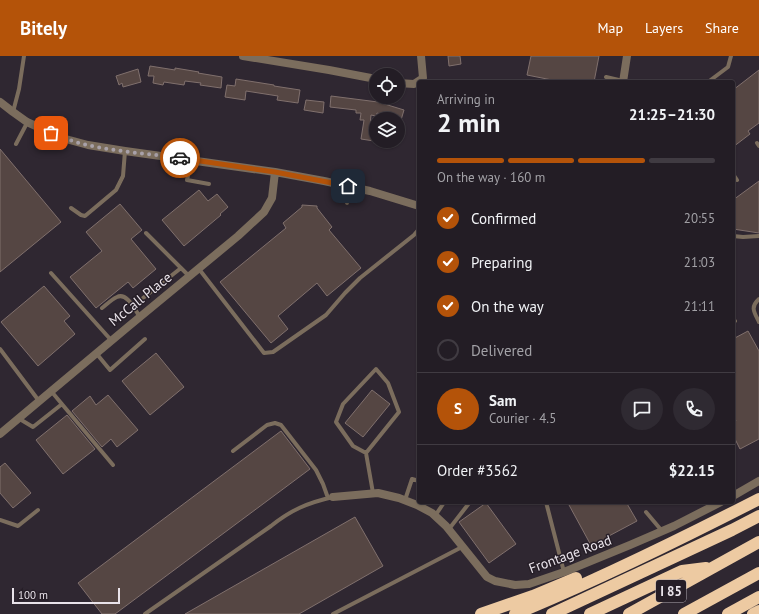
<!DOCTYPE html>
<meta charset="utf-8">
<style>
body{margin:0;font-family:"PT Sans",sans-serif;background:#2f2a32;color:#f1f3f6;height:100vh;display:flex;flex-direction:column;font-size:15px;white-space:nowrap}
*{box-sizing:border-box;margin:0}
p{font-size:13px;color:#a3a2a7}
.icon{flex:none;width:22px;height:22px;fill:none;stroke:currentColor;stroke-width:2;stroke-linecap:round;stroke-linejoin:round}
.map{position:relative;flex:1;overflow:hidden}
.sheet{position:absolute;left:417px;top:24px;width:318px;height:424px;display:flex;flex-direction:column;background:#231d25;border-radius:4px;box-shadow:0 1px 3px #0004,0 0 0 1px #403b42}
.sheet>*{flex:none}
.fabs{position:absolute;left:369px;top:12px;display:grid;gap:8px}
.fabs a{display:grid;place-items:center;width:36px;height:36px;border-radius:50%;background:#231d25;box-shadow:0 1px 3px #0004,0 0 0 1px #403b42;font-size:20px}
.scale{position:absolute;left:12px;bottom:10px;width:108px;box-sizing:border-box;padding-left:4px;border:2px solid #e9e3ea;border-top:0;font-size:11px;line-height:14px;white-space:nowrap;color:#e9e3ea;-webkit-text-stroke:3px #261e27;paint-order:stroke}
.pin{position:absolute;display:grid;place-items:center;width:34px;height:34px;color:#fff;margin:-17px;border-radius:8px;box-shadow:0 2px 6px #0006}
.courier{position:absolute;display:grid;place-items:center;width:40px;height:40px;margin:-20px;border:3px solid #b45309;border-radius:50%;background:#fff;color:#222;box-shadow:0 1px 5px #0007}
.summary em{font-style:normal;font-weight:700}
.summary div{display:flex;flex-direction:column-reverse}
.summary{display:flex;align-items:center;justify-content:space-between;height:68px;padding:0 20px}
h1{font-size:26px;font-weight:700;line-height:30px}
.bar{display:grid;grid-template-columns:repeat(4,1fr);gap:6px 4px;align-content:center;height:48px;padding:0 20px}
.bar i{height:5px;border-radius:3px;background:#403b42}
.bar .selected{background:#b45309}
.bar p{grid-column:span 4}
.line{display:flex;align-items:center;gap:10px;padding:0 20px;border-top:1px solid #403b42}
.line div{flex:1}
.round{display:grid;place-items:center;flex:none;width:42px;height:42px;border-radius:21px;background:#2f2a32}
ol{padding:0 20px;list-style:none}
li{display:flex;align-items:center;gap:12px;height:44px}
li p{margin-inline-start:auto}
li .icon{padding:4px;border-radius:50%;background:#b45309;color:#fff;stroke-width:4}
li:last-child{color:#a3a2a7}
li i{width:22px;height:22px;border:2px solid #403b42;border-radius:50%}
header{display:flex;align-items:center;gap:24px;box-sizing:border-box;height:56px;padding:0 20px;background:#b45309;color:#fff}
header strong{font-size:19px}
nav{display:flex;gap:22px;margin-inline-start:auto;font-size:14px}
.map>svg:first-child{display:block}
</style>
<header>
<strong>Bitely</strong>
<nav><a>Map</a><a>Layers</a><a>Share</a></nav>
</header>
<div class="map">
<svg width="759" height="558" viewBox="0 0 759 558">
<rect width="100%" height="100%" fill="#2f2731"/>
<!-- building -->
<path fill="#554643" stroke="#80706d" d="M448,0H460L461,8L449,10Z
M531,0H599L594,26H562L527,19Z
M150,10L175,14V12L199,16L198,17L222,21L221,32L200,29L201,27L185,25L184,29L164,26L163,29L153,27L154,20H148Z
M138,13L141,26L123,31L122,27L119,29L116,20Z
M759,14V67L748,75L750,78L733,91V34Z
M236,23L274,29V30L300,34L298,47L277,44L278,40L246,35L245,44L225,41L227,29L235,30Z
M331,40L378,46L404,54L401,64L377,57L376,60L371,59L370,70L376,71L374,85L361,83L364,64H360L361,57H356V54L330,51Z
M306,44L324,46L323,57L304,54Z
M0,93L61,166L0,216Z
M759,125V177L733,173V144Z
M199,134L208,145L217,138L228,151L220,158L221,159L184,190L162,164Z
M120,148L142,174L131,183L156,213L133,232L128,226L96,252L70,221L102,195L86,176Z
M302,149L317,150V152L332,171L329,174L361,212L327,240L317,227L278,260L288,273L271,287L220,226L286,172L283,167L302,151Z
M44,230L70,260L64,265L75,278L38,310L1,266Z
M748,275L759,295V383L740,393L733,379V367L736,365L733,359V283Z
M156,297L184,331L150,359L122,325Z
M372,334L390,348L363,381L345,367Z
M108,339L138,374L117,391L111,383L102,391L72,355L90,340L96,349Z
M67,359L95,393L63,418L36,384Z
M281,375L310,413L115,558H102L78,527Z
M5,407L31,437L13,452L0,437V411Z
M574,446H626L637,465L607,481L609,484L593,493L569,449Z
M486,447L516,488L489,507L459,466Z
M355,461L383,510L299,558H185Z"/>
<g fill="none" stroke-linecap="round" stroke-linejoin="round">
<!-- service -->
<path stroke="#7b6d5d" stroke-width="4" d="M606,21L623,25
M708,26L728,11L731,0
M13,56L19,33L24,0
M757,87L759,90
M16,88L27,67
M191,105L187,124L209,128
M733,118L737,124
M347,147L348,130
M71,152L81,159L85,160L116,134L123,120L125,95
M146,177L189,220
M733,180L743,181L759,180
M199,213L264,297L273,296L326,259L345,237L360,222L414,179L419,173
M51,217L111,284
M759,243C750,251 754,256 759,266
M133,250L181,212
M102,252C106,249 112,243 117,241C127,236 135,254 140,261
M733,266L735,265
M0,293L39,345
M96,297L110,314L145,283
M51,335L113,409
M18,362L33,371L62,348
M233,395L267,369L275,367L281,369L316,414L323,428L328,442
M366,397L353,390L336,366L343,348L376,313L388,327L399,356L366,397L373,437
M405,444L412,423L419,425
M546,446L564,516
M646,456L662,475
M435,460L443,448L442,446
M0,464L18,470L38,454
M449,473L470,446
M145,558L271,470C291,454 307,447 333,441
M333,558L462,491"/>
<!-- minor -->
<path stroke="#7b6d5d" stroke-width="8" d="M243,0L329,14L376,23
M623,26L627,0
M398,27L414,28L423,22L421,0
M0,46L13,56L27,66L62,82L88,89L125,95L275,116L324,125L370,135L419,150
M0,378L129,270L238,180L264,156L272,142L275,116
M733,440L759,425
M333,441L378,437L399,442L417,449L432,457L446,470L487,521L495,525L515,529L529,528L564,516L630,489L674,470L721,446"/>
<!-- motorway -->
<path stroke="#edcaa2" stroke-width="12" d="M481,558L533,540L576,522
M515,558C598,524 679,484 759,443
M552,558L732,474L759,460
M590,558L682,515L706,512
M629,558L759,486
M684,558L759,517
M728,558L759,541
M753,558L759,555"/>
</g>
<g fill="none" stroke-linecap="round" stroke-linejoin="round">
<!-- done -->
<path stroke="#a8a1a9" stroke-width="4" stroke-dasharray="0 7.2" d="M51,77C91,95 137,96 180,102"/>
<!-- route -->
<path stroke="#b45309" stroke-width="5" d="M180,102L275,116L348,130"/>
</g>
<g text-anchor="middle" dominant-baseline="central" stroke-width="3" stroke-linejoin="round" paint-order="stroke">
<!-- shield labels -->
<rect fill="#261e27" stroke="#aea8b0" stroke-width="1" x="656" y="524" width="30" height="22" rx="3"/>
<g font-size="13" font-weight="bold" fill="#e9e3ea">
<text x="671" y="535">I 85</text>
</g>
<!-- street labels -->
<g font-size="14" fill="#e9e3ea" stroke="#261e27">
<text transform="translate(140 243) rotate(-39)">McCall Place</text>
<text transform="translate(570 498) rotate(-20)">Frontage Road</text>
</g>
</g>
</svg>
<div class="fabs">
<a><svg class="icon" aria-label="locate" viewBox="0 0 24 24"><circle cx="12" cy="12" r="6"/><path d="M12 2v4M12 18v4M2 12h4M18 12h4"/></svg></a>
<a><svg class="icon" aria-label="layers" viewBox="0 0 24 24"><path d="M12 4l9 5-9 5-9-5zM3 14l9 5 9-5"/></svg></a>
</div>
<div class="scale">100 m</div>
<div class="pin" style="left:51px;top:77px;background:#ea580c"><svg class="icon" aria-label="bag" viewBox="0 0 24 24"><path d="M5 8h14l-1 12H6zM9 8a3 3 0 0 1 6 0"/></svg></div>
<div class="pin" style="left:348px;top:130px;background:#1f2937"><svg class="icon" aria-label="home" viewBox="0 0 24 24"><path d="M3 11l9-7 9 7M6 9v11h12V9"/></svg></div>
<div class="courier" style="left:180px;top:102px"><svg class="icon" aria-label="car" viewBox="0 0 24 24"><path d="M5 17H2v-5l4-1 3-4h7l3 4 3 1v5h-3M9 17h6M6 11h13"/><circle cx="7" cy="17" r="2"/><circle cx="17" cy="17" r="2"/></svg></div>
<section class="sheet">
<div class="summary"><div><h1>2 min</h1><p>Arriving in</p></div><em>21:25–21:30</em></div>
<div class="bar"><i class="selected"></i><i class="selected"></i><i class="selected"></i><i></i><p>On the way · 160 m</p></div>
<ol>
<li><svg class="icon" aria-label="check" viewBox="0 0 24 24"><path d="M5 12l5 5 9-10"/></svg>Confirmed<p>20:55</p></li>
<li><svg class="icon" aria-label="check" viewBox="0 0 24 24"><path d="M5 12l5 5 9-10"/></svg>Preparing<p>21:03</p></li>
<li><svg class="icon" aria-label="check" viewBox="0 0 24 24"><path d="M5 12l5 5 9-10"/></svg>On the way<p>21:11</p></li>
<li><i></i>Delivered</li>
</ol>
<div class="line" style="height:72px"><b class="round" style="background:#b45309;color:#fff">S</b><div><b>Sam</b><p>Courier · 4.5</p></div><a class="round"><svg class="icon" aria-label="chat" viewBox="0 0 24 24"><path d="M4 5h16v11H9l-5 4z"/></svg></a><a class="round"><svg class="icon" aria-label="phone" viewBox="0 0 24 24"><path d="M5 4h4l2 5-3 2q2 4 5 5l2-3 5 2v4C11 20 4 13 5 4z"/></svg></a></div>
<div class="line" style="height:52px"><div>Order #3562</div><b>$22.15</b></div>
</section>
</div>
